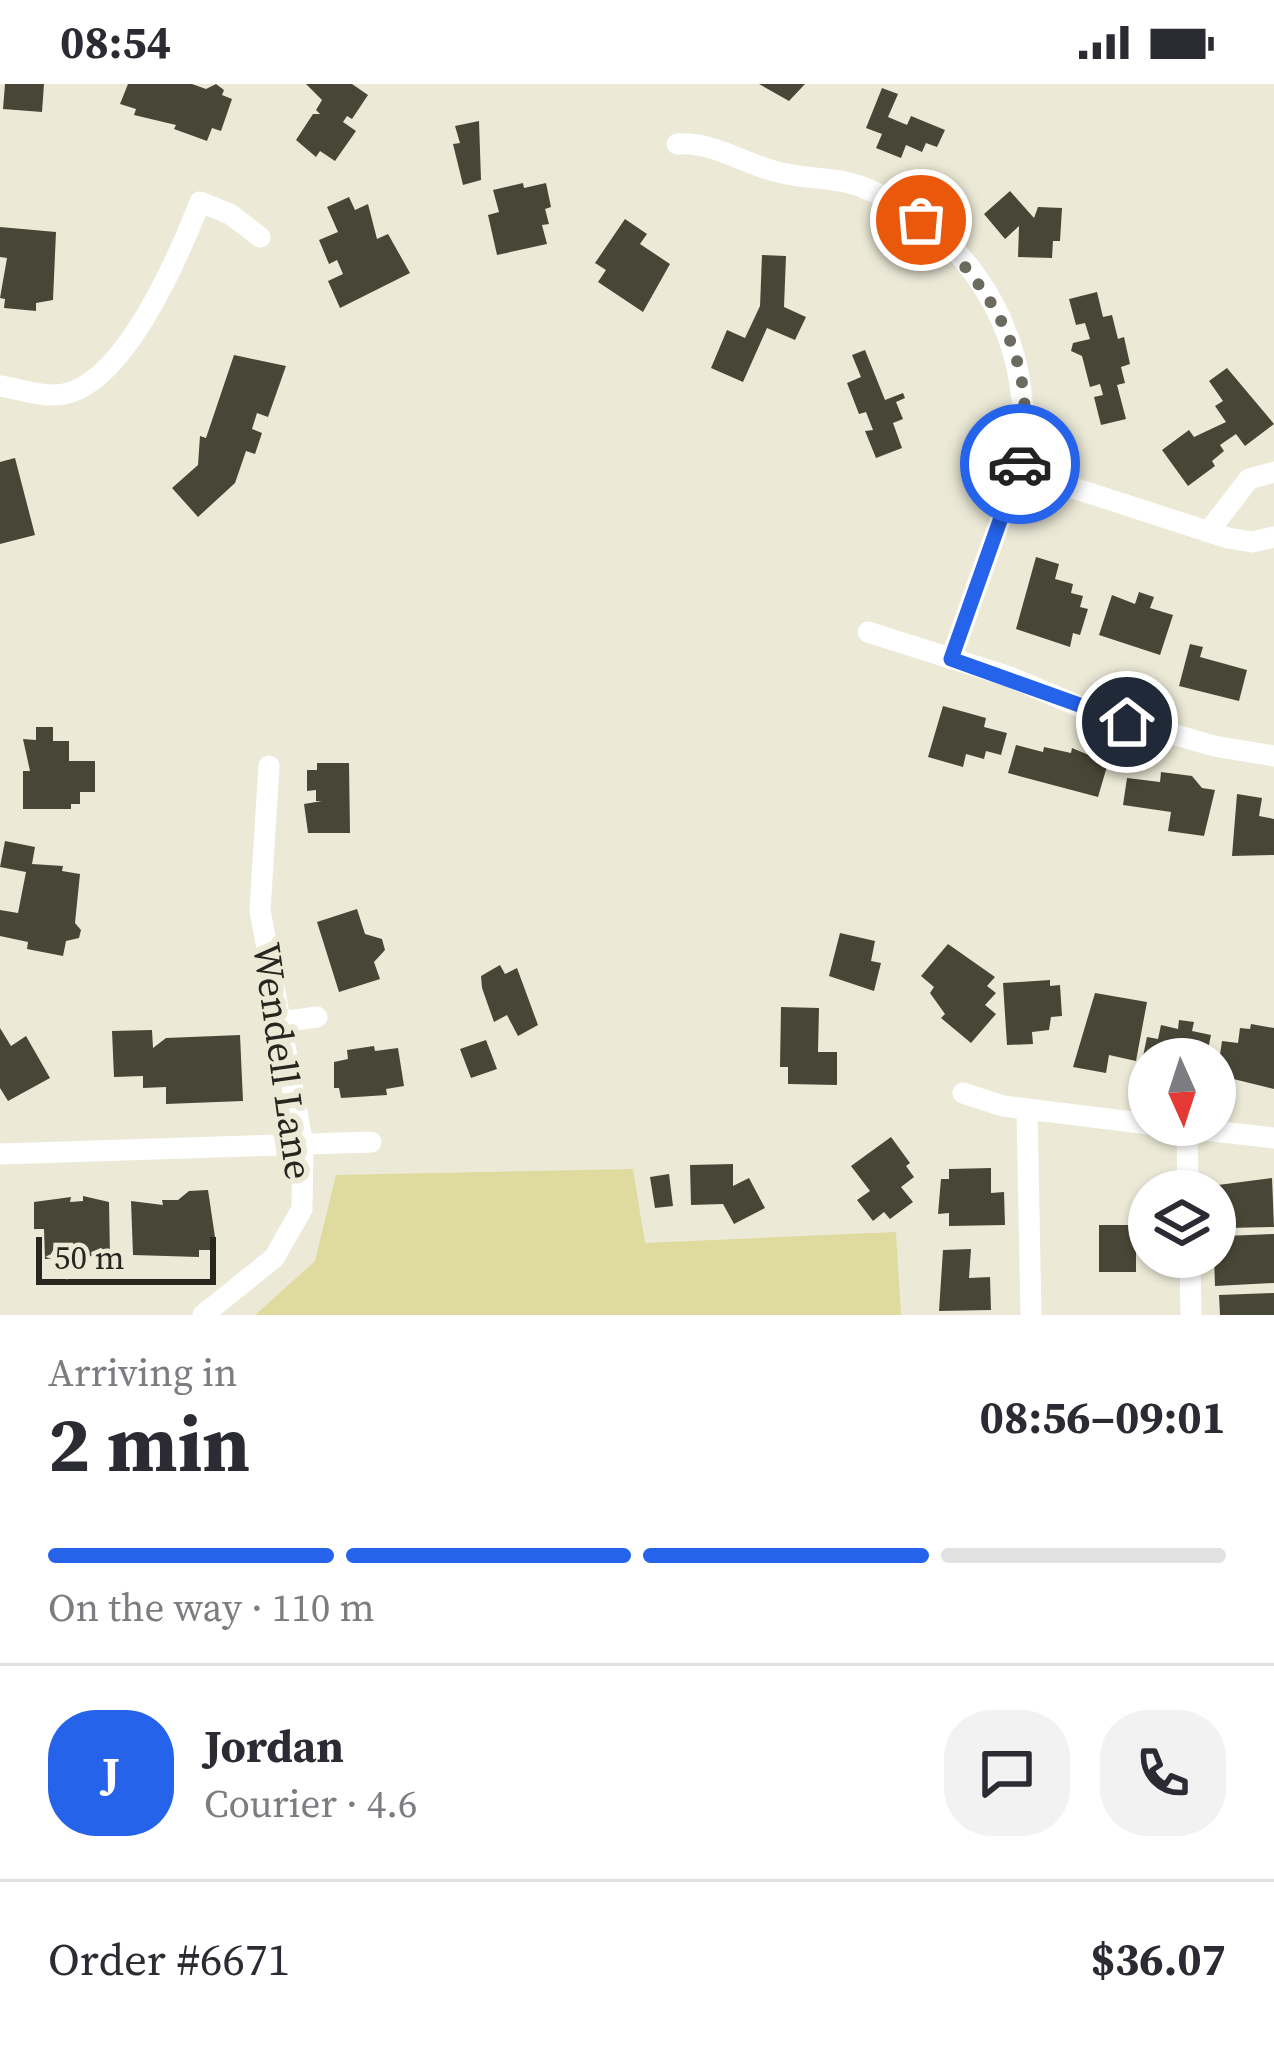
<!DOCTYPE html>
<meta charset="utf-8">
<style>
body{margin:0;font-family:"Source Serif 4",serif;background:#f2f2f3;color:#2b2b33;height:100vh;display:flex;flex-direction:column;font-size:45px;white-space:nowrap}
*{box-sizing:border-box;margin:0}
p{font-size:39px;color:#7c7c81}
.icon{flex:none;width:66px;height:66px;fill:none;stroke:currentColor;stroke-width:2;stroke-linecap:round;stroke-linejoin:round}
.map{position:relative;height:1231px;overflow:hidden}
.details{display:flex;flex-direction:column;background:#fff;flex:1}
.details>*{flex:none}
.needle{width:78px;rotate:177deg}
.fabs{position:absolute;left:1128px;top:954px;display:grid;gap:24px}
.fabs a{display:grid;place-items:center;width:108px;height:108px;border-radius:50%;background:#fff;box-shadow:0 3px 9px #0004;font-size:60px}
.scale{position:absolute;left:36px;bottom:30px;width:180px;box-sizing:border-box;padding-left:12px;border:6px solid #27261f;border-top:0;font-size:33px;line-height:42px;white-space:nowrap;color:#27261f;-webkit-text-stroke:9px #ecead7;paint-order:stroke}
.pin{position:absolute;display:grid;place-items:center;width:102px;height:102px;color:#fff;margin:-51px;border:6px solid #fff;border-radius:50%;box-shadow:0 3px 12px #0007}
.courier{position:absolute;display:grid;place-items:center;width:120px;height:120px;margin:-60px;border:9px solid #2563eb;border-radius:50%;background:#fff;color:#222;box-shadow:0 3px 15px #0007}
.headline em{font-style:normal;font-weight:700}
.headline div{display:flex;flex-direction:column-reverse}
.headline{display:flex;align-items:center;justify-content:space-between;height:204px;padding:0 48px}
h1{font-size:78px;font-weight:700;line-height:90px}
.bar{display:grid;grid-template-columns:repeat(4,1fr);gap:18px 12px;align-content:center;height:144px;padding:0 48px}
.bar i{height:15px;border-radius:9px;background:#e1e1e2}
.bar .current{background:#2563eb}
.bar p{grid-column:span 4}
.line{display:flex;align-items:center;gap:30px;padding:0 48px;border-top:3px solid #e1e1e2}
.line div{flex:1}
.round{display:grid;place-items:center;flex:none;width:126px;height:126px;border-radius:48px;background:#f2f2f3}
.status{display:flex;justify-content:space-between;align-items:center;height:84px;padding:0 60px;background:#fff;direction:ltr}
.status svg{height:33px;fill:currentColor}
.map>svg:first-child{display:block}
</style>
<div class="status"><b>08:54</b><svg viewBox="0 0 49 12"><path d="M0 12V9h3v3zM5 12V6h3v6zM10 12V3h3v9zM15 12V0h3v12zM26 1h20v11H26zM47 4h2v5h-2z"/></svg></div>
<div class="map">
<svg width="1274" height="1231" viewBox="0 0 1274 1231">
<rect width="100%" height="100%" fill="#ecead7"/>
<!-- green -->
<path fill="#dfda9e" d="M633,1085L645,1159L896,1148L901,1231H255L315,1177L336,1091Z"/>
<!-- building -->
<path fill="#484737" d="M5,0H44L42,28L3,25Z
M128,0H192L206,5L216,0L224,6L222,11L232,15L221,47L212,44L207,57L174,45L176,41L134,31L136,25L120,20Z
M306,0H352L368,11L352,35L347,32L343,38L356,47L335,77L320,67L316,73L296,56L313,30H320L316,26L322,16Z
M759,0H805L789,17Z
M882,4L898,10L888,33L907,41L911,32L945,46L937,63L926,59L922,68L906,61L901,74L876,64L882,50L866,44Z
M479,37L481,96L463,101L453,60L460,59L455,42Z
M523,99L524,104L546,99L551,123L545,125L549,140L542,141L547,160L497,171L488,131L499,128L493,106Z
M1010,107L1034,134L1038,123L1062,124L1060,157H1053L1052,174L1018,173L1019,142L1005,155L984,130Z
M349,113L355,126L368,120L377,155L388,150L410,189L340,224L328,197L343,190L337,176L329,180L319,156L338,148L327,123Z
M625,135L647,150L640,160L670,180L643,228L598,198L606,186L595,179Z
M0,143L56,148L53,216L36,219V227L4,224L5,215L0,214L7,174L0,173Z
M762,171L786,172L784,223L806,233L795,256L767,244L743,298L711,284L727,246L745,254L760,222Z
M1097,208L1103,233L1112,231L1118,255L1124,253L1130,280L1121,283L1125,299L1117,301L1126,335L1101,341L1094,313L1103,311L1100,300L1090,303L1082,272L1071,267L1073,259L1090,255L1085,239L1076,241L1069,215Z
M865,266L885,316L903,309L905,314L896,318L903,335L893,339L902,364L876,374L865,347L873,346L866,328L859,330L847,299L861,293L852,271Z
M234,271L286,282L268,333L257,329L252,345L262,349L255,370L246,367L235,399L198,433L172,404L198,381L200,352L206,354Z
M1227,284L1274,340L1245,362L1236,350L1220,361L1224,367L1212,377L1215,382L1188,402L1162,366L1189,346L1194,353L1226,338L1215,322L1223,317L1209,297Z
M15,374L35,451L0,460V378Z
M1036,473L1059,480L1055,495L1073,500L1071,509L1083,512L1080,523L1088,525L1080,551L1073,549L1070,563L1016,545Z
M1139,508L1154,513L1150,524L1173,531L1160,571L1099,551L1112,511L1135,520Z
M1190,560L1203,563L1200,573L1247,586L1239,617L1179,602Z
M943,622L986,634L984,643L1007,649L1001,671L986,667L984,675L966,670L963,683L928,673Z
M36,643H53V657H69V677H95V708H80V720H71V725H23V687H30L23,655L36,656Z
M1016,661L1043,668L1044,663L1071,669L1072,664L1108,679L1098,713L1008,689Z
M317,679H349L350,749H308L304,720L322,717H316V706L307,707V686H317Z
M1161,688L1192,692L1202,704L1215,706L1204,752L1168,747L1171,728L1123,721L1127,694L1160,698Z
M1237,710L1262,714L1259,732L1274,735V771L1232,772Z
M5,757L35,763L32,780L63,782L62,787L80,790L75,839L81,846L79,854L66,857L63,872L27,865L28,858L0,852V826L18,829L26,788L0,783Z
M357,825L365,850L382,855L385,866L374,878L380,895L339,908L317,838Z
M840,849L875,857L871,877L881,879L874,907L829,892Z
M948,860L995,893L987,902L996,909L985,921L996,930L971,959L941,934L945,930L930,909L934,903L921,892Z
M500,881L505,890L517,884L538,941L518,952L507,931L494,938L482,904L481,892Z
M1050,896V902L1060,901L1062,932L1051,933L1049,946L1032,948L1033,960L1007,961L1003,899Z
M1095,909L1147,918L1136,977L1109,971L1106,989L1073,983Z
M781,923L819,924L818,968H837V1001L788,1000V983H780Z
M1179,936L1194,938L1192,947L1211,951L1206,975H1149V984L1141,982L1147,953L1158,955L1161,941L1178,945Z
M1251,940L1274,944V1005L1217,991L1222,957L1238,959L1240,944L1250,945Z
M0,944L11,962L26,952L50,994L8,1017L0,1004Z
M152,946L153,964L166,954L240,951L243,1017L166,1020V1003L143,1004V992L114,993L112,947Z
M486,956L497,985L471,994L460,965Z
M374,962L375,967L398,964L404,1002L386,1005L387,1011L341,1014L339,1004H334V978L348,975L347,966Z
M891,1053L910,1079L906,1082L914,1093L901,1103L913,1118L890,1135L884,1128L873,1137L857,1116L870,1107L851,1082Z
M733,1080V1102L749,1094L765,1124L734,1140L723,1120L691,1121L690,1081Z
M991,1084V1109L1004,1108L1005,1141L949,1142V1129L938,1130L941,1095H949V1085Z
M669,1090L673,1122L655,1124L650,1093Z
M1272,1094L1274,1143L1227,1144L1226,1121H1218V1101Z
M208,1106L215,1153L210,1166H199V1173L133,1171L131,1117L163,1121L162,1116H178L189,1107Z
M83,1112L109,1118L110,1171L45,1175L44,1145H34V1118L71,1113L70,1118L83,1117Z
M1099,1141H1136V1188H1099Z
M1274,1150V1199L1215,1202L1214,1173L1226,1172L1225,1152Z
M971,1165L969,1194L990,1193L991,1226L939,1227L943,1166Z
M1274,1209V1231H1220L1219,1211Z"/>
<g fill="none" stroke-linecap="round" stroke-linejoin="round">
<!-- street -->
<path stroke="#fff" stroke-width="21" d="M677,60C710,57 743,79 774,87C803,96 837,92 865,104C977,150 1042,269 1018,386
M0,302C20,305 44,314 64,310C126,298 179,171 200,118L230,130L260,153
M1208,448L1249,395L1274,388
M868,548L1010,593L1086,625L1214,662L1274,672
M951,575L1018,386L1228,454L1252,458L1274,453
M280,938L317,933
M963,1009L1003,1022L1149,1040
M1027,1026L1031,1231
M1160,1041L1274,1054
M1187,1044L1188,1107
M0,1070L371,1058
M1190,1173L1191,1231
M203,1231L274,1174L302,1125L303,1061L260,826L269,682"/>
</g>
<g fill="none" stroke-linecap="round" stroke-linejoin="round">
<!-- done -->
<path stroke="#6c6b5f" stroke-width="12" stroke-dasharray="0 21.6" d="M921,136C992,204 1041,277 1020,380"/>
<!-- route -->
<path stroke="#2563eb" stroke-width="15" d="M1020,380L951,575L1127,638"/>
</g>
<g text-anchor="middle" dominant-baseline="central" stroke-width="12" stroke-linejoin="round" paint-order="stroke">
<!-- street labels -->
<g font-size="39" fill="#27261f" stroke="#ecead7">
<text transform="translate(283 977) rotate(82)">Wendell Lane</text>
</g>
</g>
</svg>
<div class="fabs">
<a><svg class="needle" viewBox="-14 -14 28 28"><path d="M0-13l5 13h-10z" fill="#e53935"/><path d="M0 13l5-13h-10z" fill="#7c7c81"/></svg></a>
<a><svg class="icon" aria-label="layers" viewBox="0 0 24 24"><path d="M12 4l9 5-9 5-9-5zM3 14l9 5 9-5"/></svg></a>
</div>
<div class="scale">50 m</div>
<div class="pin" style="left:921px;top:136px;background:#ea580c"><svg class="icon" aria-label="bag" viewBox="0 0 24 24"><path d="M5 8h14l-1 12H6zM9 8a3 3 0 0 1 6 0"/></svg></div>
<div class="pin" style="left:1127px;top:638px;background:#1f2937"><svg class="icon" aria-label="home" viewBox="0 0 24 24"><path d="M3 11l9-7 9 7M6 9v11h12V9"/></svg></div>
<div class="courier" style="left:1020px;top:380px"><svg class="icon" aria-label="car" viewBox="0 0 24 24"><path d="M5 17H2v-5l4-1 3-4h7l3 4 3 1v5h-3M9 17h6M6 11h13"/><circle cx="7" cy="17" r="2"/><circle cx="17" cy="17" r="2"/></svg></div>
</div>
<section class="details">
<div class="headline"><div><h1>2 min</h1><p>Arriving in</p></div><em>08:56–09:01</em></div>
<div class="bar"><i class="current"></i><i class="current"></i><i class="current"></i><i></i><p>On the way · 110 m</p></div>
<div class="line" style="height:216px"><b class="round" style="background:#2563eb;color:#fff">J</b><div><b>Jordan</b><p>Courier · 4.6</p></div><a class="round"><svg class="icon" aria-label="chat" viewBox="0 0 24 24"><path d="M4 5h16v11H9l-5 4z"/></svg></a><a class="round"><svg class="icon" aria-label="phone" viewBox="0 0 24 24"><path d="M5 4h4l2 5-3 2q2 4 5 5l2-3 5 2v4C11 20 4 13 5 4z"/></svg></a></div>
<div class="line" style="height:156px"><div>Order #6671</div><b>$36.07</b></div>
</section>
